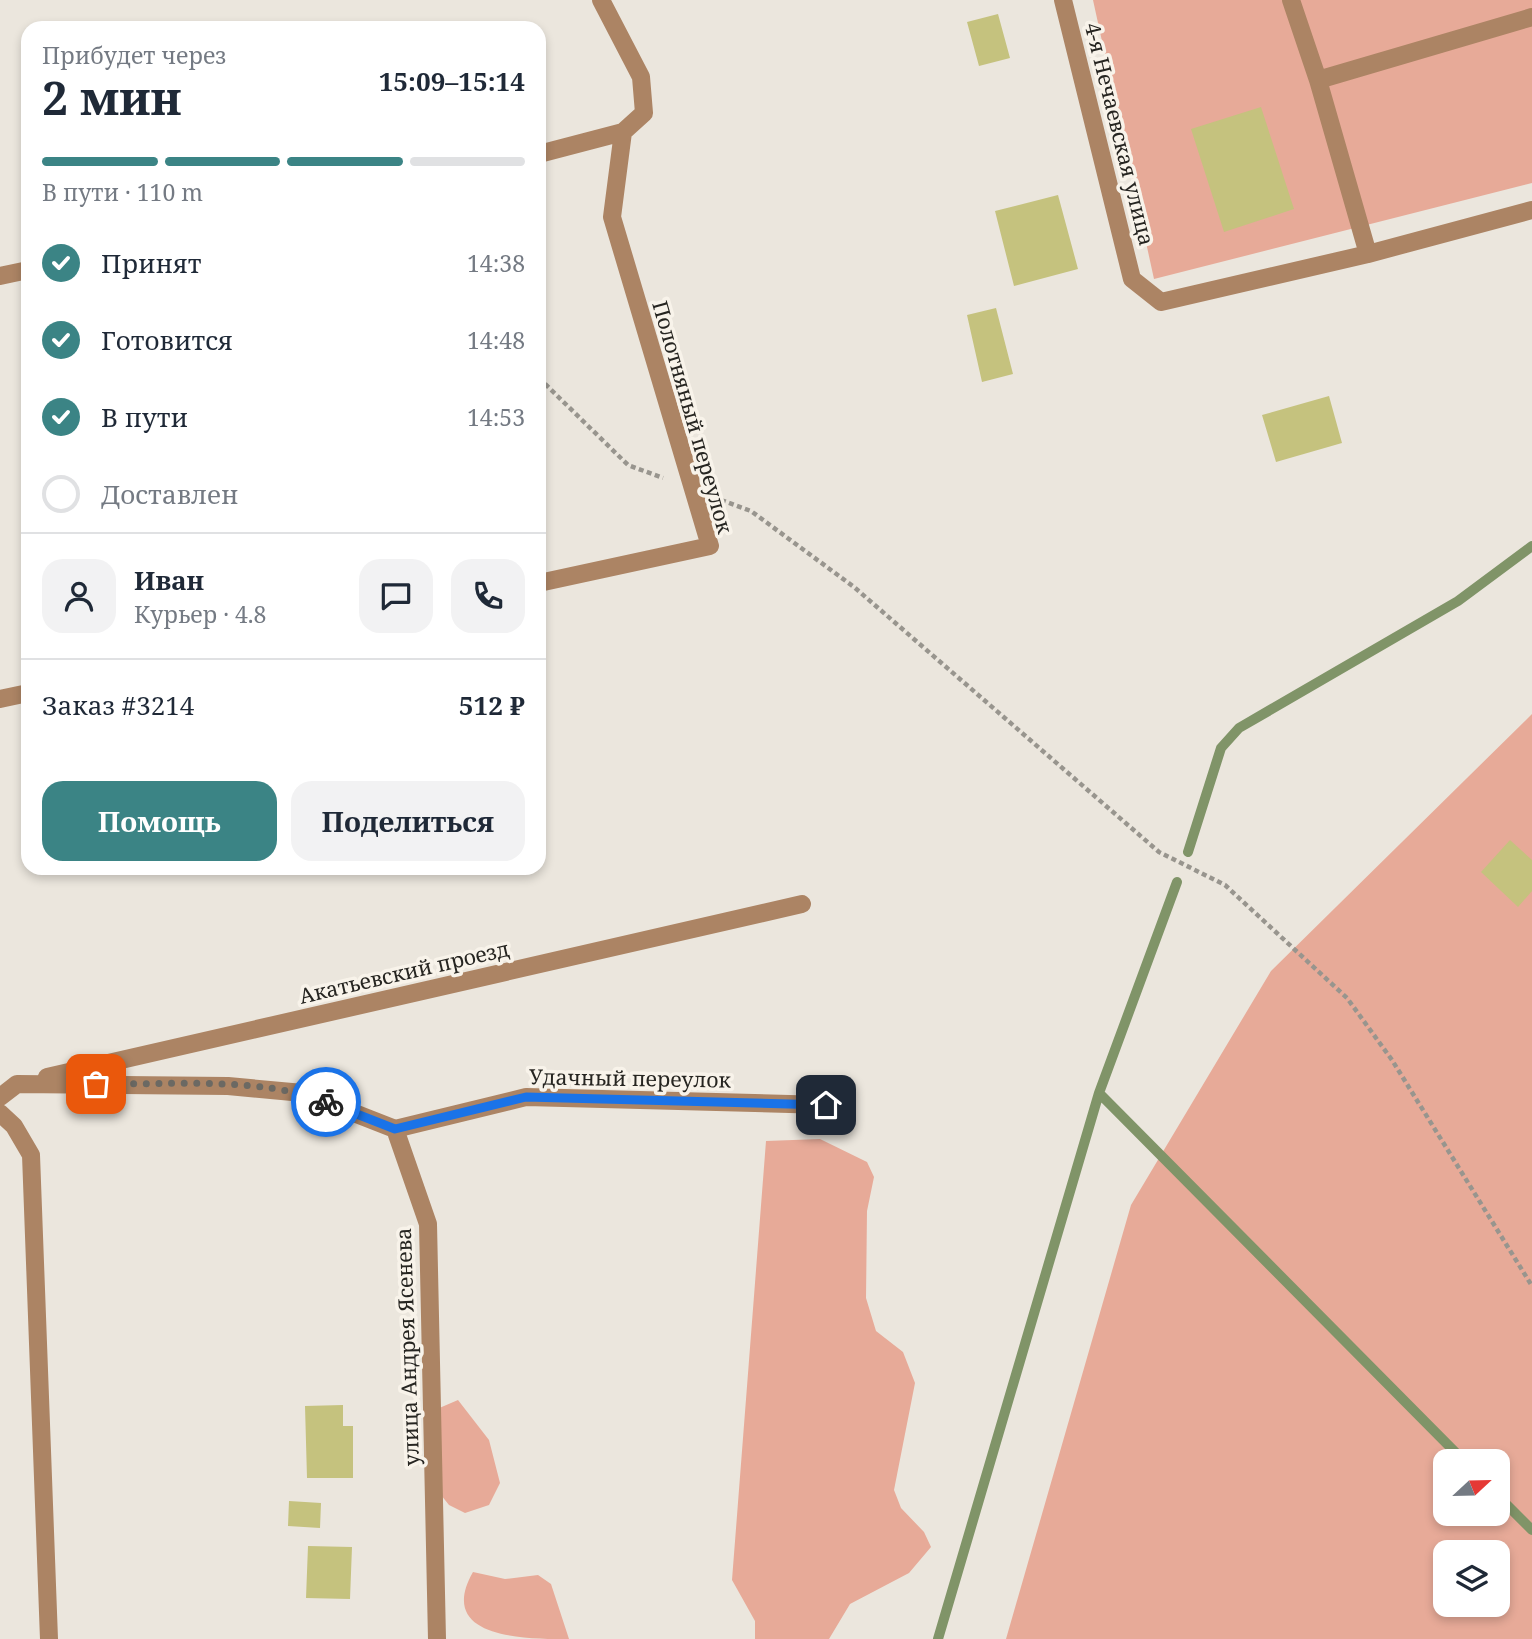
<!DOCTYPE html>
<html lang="ru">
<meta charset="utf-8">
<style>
body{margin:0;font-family:"Noto Serif",serif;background:#f2f2f3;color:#1f2937;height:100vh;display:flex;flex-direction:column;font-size:26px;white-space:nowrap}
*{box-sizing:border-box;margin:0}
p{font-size:23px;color:#747a83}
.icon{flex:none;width:38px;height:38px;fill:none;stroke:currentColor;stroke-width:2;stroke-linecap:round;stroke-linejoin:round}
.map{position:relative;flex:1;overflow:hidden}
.details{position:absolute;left:21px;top:21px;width:525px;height:854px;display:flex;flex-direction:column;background:#fff;border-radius:21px;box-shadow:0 4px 10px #0003}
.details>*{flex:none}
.needle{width:46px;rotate:68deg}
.tools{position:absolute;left:1433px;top:1449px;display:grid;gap:14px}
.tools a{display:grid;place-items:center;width:77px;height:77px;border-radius:14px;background:#fff;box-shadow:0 4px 10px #0003;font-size:35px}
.pin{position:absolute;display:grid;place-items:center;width:60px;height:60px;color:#fff;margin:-30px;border-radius:14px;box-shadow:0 4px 10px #0006}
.courier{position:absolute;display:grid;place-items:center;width:70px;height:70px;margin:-35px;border:5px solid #1a73e8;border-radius:50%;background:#fff;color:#222;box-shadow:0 2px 9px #0007}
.overview em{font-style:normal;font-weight:700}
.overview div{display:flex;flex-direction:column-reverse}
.overview{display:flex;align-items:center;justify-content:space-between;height:119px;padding:0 21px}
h1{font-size:46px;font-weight:700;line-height:52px}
.bar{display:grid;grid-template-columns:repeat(4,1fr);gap:10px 7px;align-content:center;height:84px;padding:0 21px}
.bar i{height:9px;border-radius:5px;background:#e0e1e3}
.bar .current{background:#3b8485}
.bar p{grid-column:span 4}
.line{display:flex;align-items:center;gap:18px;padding:0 21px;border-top:2px solid #e0e1e3}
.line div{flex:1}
.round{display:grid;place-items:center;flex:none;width:74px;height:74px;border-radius:21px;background:#f2f2f3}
ol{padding:0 21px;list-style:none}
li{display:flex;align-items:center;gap:21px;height:77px}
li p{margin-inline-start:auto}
li .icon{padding:7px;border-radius:50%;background:#3b8485;color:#fff;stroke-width:4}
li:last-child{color:#747a83}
li i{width:38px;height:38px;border:4px solid #e0e1e3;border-radius:50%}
.cta{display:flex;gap:14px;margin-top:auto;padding:14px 21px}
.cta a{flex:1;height:80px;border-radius:21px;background:#3b8485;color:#fff;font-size:28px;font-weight:700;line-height:80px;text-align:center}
.cta a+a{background:#f2f2f3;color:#1f2937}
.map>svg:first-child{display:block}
</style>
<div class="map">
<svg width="1532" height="1639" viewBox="0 0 1532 1639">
<rect width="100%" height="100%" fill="#ebe6dd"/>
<!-- green -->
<path fill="#e7aa98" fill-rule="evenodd" d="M1093,0H1532V183L1154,279Z
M1532,714V1639H1006L1131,1205L1271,971ZM1446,1461H1498V1514H1446ZM1446,1552H1498V1605H1446Z
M820,1139L867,1162L874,1177L867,1211L866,1298L876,1331L903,1352L915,1383L894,1490L901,1508L924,1532L931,1547L909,1573L850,1604L829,1639H755V1621L732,1580L766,1141Z
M458,1400L489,1440L500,1483L489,1505L465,1513L449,1505L433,1485L437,1409Z
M473,1572L505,1579L538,1575L551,1584L569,1639C526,1639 435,1639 473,1572Z"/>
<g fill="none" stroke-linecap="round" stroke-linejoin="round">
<!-- stream -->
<path stroke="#809468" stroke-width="10" d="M1188,852L1221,748L1239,728L1458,601L1532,546
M1099,1093L1464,1461
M1498,1496L1532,1530
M938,1639L1099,1093L1177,882"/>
</g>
<!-- building -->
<path fill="#c5c27e" d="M998,14L1010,58L979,66L967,22Z
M1261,107L1294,209L1224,232L1191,129Z
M1058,195L1078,269L1014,286L995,211Z
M996,308L1013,374L982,382L967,315Z
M1329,396L1342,443L1276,462L1262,415Z
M1510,840L1532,860V891L1518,907L1481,872Z
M343,1405V1426H353V1478H307L305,1406Z
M289,1501L321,1503L320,1528L288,1526Z
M308,1546L352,1547L350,1599L306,1598Z"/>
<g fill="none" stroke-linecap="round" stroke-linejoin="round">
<!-- path -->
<path stroke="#98958e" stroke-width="4.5" stroke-dasharray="5 3.5" stroke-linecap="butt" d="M539,378L628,465L663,478
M721,500L751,511L854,587L1159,852L1225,885L1347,998L1392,1060L1532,1286"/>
<!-- minor -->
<path stroke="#ac8464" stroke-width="18" d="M1063,0L1132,279L1161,302L1368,254L1532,210
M1291,0L1318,80L1532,17
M1318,80L1368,254
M539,154L623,132L644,113L641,77L601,0
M0,276L28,270
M539,583L710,546L612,217L623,132
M0,699L28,693
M47,1077L802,904
M0,1097L17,1084L228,1086L303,1093L395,1129L428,1224L437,1639
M0,1113L14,1126L31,1155L49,1639
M395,1129L526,1097L826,1105"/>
</g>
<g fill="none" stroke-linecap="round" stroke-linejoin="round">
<!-- done -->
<path stroke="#6b6963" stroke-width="7" stroke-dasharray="0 12.6" d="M96,1084C167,1085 260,1076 326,1102"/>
<!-- route -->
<path stroke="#1a73e8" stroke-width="9" d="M326,1102L395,1129L526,1097L826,1105"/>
</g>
<g text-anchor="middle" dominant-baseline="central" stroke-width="7" stroke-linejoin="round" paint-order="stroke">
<!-- street labels -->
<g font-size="21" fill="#262521" stroke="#f8f3ea">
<text transform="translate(1120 134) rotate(76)">4-я Нечаевская улица</text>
<text transform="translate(693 417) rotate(74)">Полотняный переулок</text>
<text transform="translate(404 972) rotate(-13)">Акатьевский проезд</text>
<text transform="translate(630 1078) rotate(1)">Удачный переулок</text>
<text transform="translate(407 1347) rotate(-92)">улица Андрея Ясенева</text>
</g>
</g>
</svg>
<div class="tools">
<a><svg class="needle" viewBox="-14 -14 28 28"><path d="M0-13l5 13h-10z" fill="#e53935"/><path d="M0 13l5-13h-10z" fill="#747a83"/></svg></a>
<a><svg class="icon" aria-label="layers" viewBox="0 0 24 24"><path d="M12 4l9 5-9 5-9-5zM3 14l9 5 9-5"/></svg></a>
</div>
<div class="pin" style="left:96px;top:1084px;background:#ea580c"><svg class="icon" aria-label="bag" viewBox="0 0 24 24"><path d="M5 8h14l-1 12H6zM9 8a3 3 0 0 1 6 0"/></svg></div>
<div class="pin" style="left:826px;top:1105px;background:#1f2937"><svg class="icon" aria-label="home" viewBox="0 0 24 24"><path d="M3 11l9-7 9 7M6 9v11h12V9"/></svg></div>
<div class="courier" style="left:326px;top:1102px"><svg class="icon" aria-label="bike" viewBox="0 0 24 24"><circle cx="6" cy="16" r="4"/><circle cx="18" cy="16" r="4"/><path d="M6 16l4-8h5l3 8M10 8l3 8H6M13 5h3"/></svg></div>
<section class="details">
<div class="overview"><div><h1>2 мин</h1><p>Прибудет через</p></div><em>15:09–15:14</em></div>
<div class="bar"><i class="current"></i><i class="current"></i><i class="current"></i><i></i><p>В пути · 110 m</p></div>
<ol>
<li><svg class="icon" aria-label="check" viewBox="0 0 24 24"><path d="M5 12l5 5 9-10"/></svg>Принят<p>14:38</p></li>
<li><svg class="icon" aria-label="check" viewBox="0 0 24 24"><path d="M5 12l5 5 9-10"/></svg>Готовится<p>14:48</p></li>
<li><svg class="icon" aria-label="check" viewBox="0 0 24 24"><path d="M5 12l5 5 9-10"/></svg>В пути<p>14:53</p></li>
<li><i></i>Доставлен</li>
</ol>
<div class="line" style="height:126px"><a class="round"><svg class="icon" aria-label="person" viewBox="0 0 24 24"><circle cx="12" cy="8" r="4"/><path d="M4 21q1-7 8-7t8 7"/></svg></a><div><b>Иван</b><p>Курьер · 4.8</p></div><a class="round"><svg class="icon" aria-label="chat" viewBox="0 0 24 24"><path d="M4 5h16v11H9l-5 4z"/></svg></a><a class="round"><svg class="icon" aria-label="phone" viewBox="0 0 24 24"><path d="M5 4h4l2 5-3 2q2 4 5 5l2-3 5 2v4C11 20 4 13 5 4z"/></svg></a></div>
<div class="line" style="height:91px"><div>Заказ #3214</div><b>512 ₽</b></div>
<div class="cta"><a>Помощь</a><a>Поделиться</a></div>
</section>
</div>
